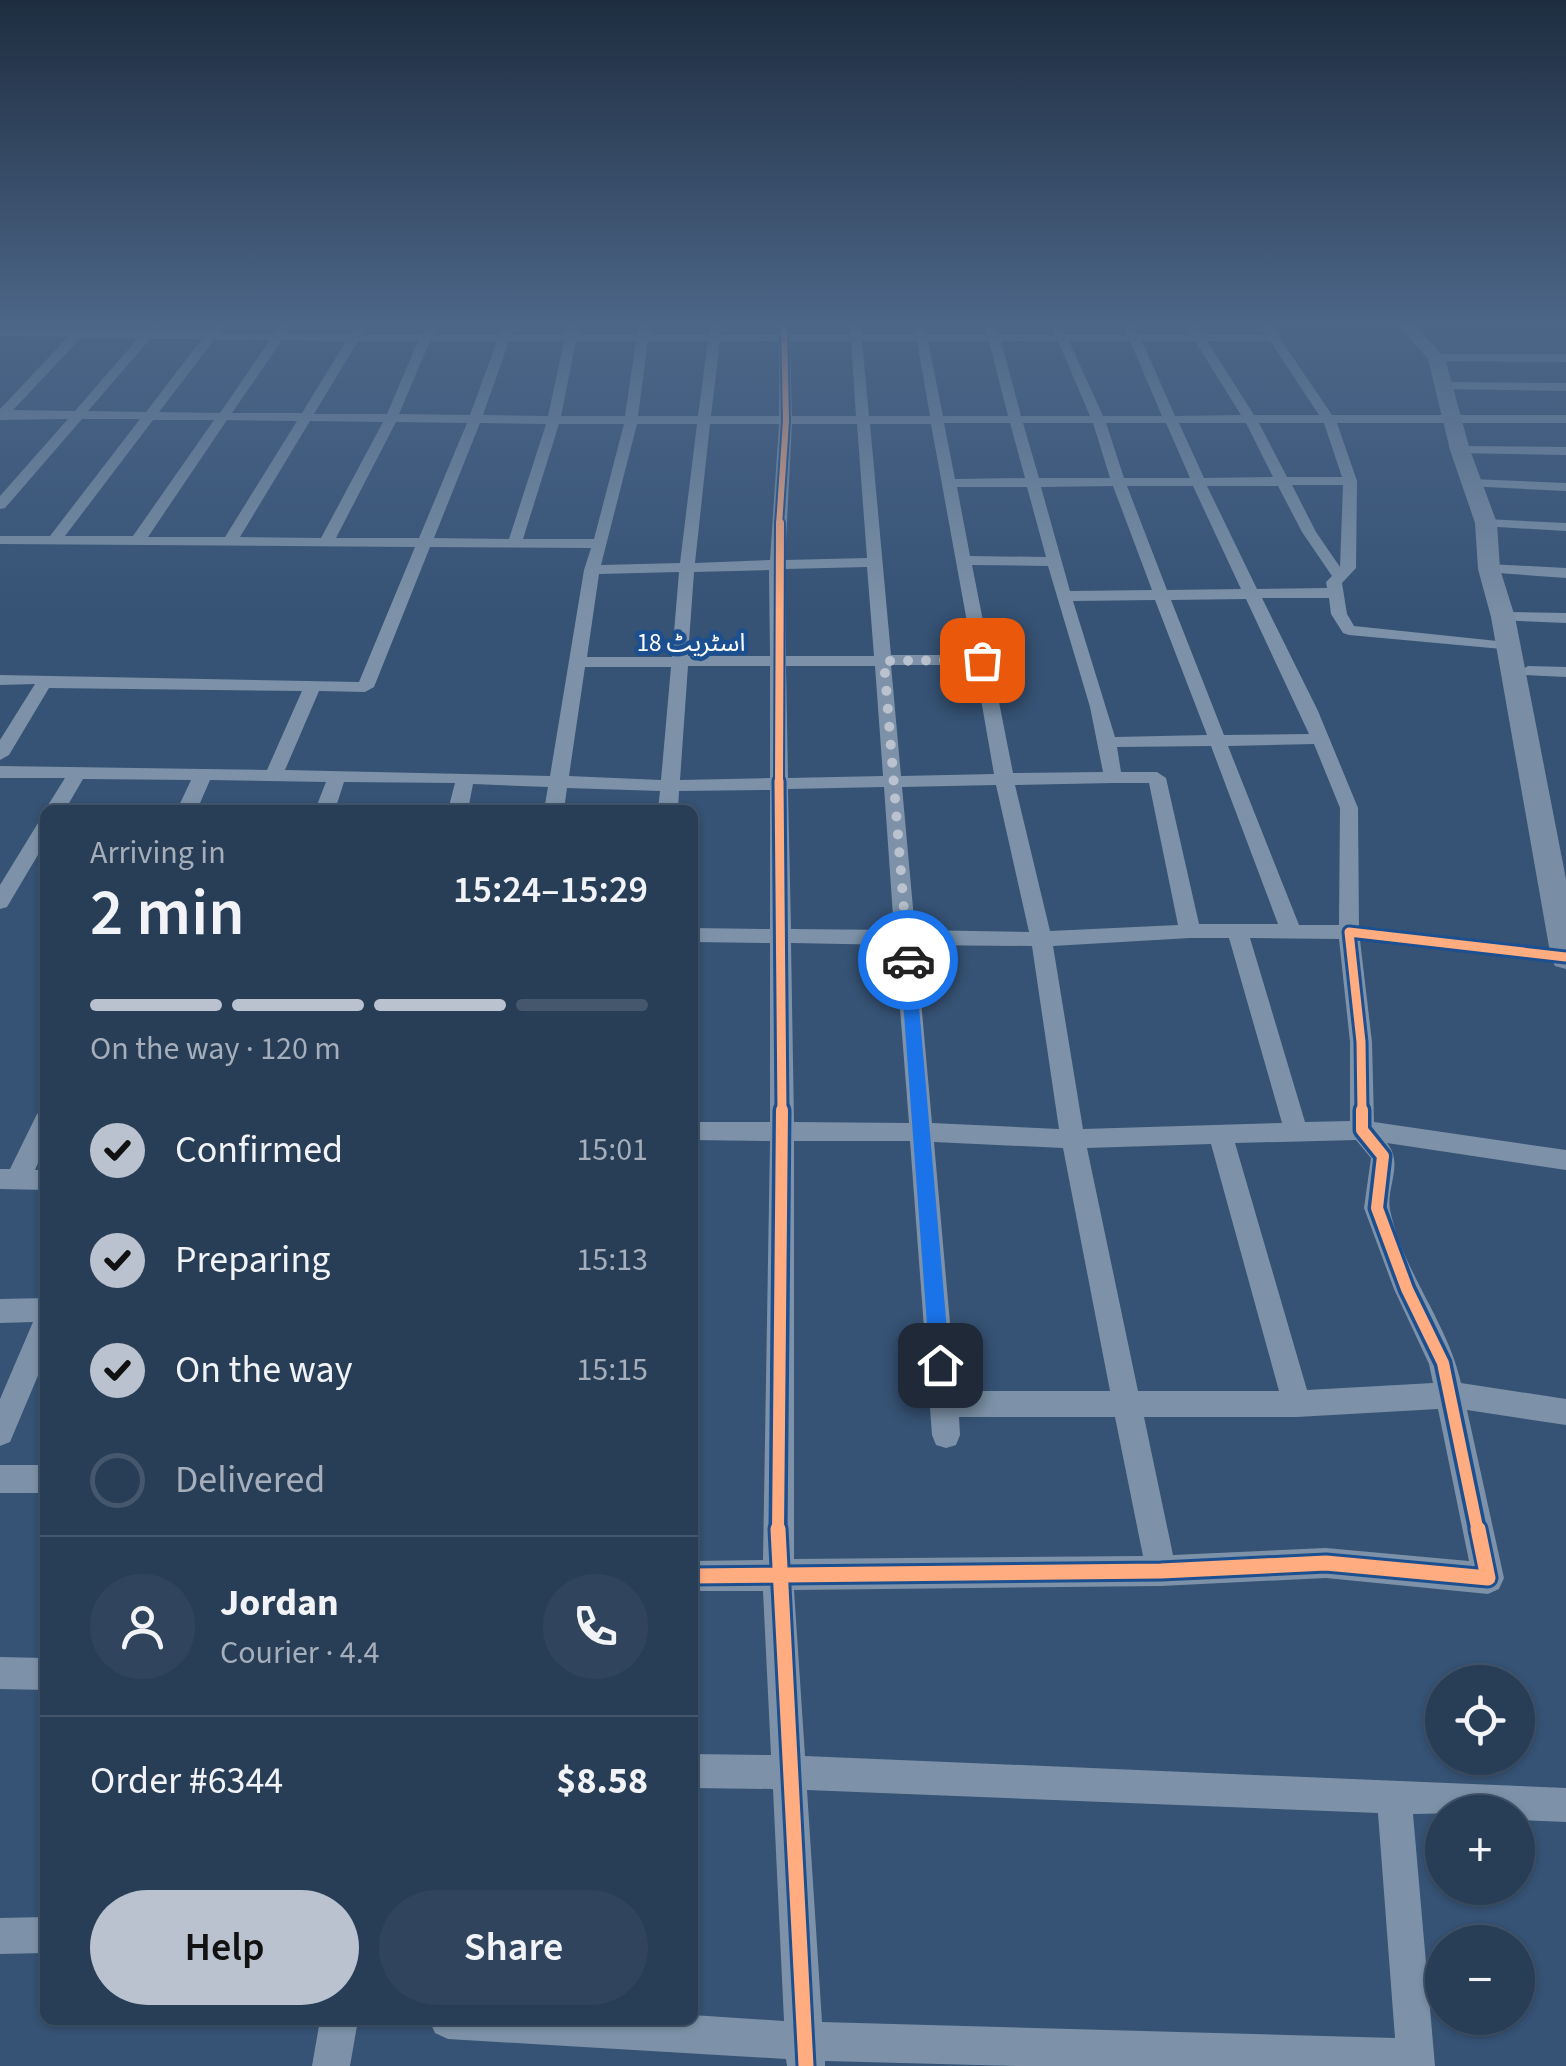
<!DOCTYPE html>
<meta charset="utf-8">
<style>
body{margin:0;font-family:"Source Sans 3","Noto Sans Arabic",sans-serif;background:#30455d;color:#f1f3f6;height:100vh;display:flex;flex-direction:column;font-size:38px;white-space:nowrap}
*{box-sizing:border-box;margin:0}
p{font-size:32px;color:#a5aeba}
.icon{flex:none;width:55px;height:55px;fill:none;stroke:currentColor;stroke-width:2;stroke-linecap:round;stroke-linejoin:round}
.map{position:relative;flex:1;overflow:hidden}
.panel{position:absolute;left:40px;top:805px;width:658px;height:1220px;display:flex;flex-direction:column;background:#283e57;border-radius:15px;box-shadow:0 2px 8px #0004,0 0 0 2px #44576d}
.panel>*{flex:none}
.fabs{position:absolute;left:1425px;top:1665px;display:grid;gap:20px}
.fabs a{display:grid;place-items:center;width:110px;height:110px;border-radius:50%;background:#283e57;box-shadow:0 2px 8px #0004,0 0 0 2px #44576d;font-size:50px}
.pin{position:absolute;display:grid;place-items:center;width:85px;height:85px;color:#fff;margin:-42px;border-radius:20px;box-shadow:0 5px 15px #0006}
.courier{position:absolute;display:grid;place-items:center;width:100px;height:100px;margin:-50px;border:8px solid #1a73e8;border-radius:50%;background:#fff;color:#222;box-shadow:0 2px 12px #0007}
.head em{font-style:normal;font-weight:600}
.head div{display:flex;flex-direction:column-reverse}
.head{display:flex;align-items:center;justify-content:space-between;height:170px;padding:0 50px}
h1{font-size:65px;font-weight:600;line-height:75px}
.bar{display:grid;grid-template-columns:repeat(4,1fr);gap:15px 10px;align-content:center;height:120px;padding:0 50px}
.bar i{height:12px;border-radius:8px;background:#44576d}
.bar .active{background:#b9c2ce}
.bar p{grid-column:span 4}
.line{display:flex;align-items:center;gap:25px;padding:0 50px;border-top:2px solid #44576d}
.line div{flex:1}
.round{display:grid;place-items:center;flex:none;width:105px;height:105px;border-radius:52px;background:#30455d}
ol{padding:0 50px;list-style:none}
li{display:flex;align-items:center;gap:30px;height:110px}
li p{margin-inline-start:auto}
li .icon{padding:10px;border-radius:50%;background:#b9c2ce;color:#111;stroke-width:4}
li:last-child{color:#a5aeba}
li i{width:55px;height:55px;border:5px solid #44576d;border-radius:50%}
.action{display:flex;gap:20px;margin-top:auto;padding:20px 50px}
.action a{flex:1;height:115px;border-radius:60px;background:#b9c2ce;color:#111;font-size:40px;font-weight:600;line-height:115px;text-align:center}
.action a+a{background:#30455d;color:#f1f3f6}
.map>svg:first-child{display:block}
</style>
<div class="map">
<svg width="1566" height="2066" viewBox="0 0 1566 2066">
<rect width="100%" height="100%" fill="#365274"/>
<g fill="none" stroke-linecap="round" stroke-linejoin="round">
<!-- street -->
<path fill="#7d92a8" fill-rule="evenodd" d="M216,322L225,325L219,333H275L285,324L291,327L286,334H350L360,325L366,328L362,335H421L430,325L436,328L433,335H500L508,325L514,328L511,335H566L569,322L580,324L578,335H637L639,322H651L649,335H709L710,322H722L720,335H778V322H790V335H850L849,322H861L862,335H915L914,328L920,325L927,335H987L985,328L991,325L999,335H1055L1051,327L1057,324L1066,335H1127L1121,322H1133L1138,335H1191L1183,322H1195L1203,335H1266L1257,322H1269L1332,415H1566V423H1337L1357,481L1356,568L1342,583L1347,614L1354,626L1507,642L1515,647L1513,650L1349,635L1343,633L1331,614L1329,598H1262L1318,711L1358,808L1359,926L1566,950V964L1360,940L1372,1042L1374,1122L1566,1150V1170L1387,1143C1404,1164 1386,1187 1390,1210C1403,1272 1448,1323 1461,1383L1566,1399V1425L1467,1410L1504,1578L1499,1589L1488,1594L1326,1578L1161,1586L794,1590L805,1756L1566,1788V1822L1518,1820V1812L1413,1814L1435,2066H1016L825,2061V2066H787L786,2059L448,2039L435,2033L429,2020H692V2015L784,2021L773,1789L692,1788V1754L771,1755L763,1591H692V1561L763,1560L770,1141L692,1140V1122H770V943L692,942V928L770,929V790L679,791L678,810H658L660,791L567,788L564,810H544L548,787L473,784L468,810H448L455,783L344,782L335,810H315L326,782L210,780L197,810H177L191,780L83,779L65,810H45L65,778H0V766L267,770L302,691L49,688L9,755L0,760V740L35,684L0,685V675L359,682L415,547L0,544V536H50L140,419H82L5,508L0,509V496L68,419L0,420V409L68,337L0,336V330L75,331L84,325L90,328L88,331L144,332L155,323L161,326L156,332H207ZM81,338H138L75,411L13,410ZM150,339H202L146,412L88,411ZM214,340H270L220,413L159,412ZM282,340L346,341L302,413H232ZM358,341H418L387,414H314ZM430,341H497L470,415L399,414ZM509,341H564L548,416L483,415ZM576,341H636L625,416H561ZM648,341H708L698,416H638ZM720,341H779V416H711ZM790,341H851L856,416H792ZM862,341H917L930,416H869ZM928,341H989L1008,416H943ZM1001,341H1058L1090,416H1021ZM1069,341H1130L1162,416H1103ZM1142,341H1195L1241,415L1175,416ZM1207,341H1270L1319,415H1254ZM153,420H214L133,536H65ZM227,420L297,421L225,537H148ZM310,421L383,422L321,538L240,537ZM396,422L467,423L419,538H336ZM480,423L546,424L509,539L434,538ZM944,423H1010L1025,478L955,479ZM1023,423H1093L1110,478H1039ZM1106,423H1166L1190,478H1124ZM1179,423H1246L1273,477L1204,478ZM1259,423H1324L1342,477H1287ZM559,424H624L594,539H523ZM637,424H697L680,563L601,565ZM710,424H779L770,560L695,563ZM792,424H857L867,558L785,560ZM870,424H931L973,655H891ZM1292,485H1343L1340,567L1316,532ZM1113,486L1152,590L1070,591L1041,487ZM1127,486H1193L1241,589L1167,590ZM1207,486H1278L1302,532L1332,576L1326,582L1327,588L1257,589ZM957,487H1027L1046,557L970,556ZM430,547L591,548L584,570L550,776L285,770L319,691L365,692L374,687ZM972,565L1048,566L1090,707L1103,772L1013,773ZM867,567L874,656H786L785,569ZM769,570L770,656H688L694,572ZM679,572L672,657H587L599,574ZM1246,599L1309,734L1224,735L1171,600ZM1155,600L1207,735L1115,737L1073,601ZM891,665H975L994,774L901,776ZM688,666H770V778L680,780ZM786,666H875L883,776L788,778ZM585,667H671L661,780L569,776ZM1314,744L1340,808L1339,925H1299L1228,746ZM1211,746L1278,924H1199L1166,778L1157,772H1121L1117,747ZM1113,783H1149L1178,925L1050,931L1015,785ZM996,785L1029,932L915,930L902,787ZM884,787L894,930L791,929L788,789ZM1190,938H1229L1282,1123L1083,1129L1053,946ZM1250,938L1339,939L1350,1042V1121L1305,1122ZM791,943L895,945L909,1123L794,1122ZM916,945L1032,946L1059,1129L932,1123ZM1356,1140L1371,1158L1364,1208L1394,1289L1429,1364L1433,1383L1307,1390L1235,1143ZM794,1141H910L932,1435L936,1445L946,1448L956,1445L960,1435L959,1417H1115L1143,1556L794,1559ZM934,1142L1063,1148L1110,1391H956ZM1211,1144L1279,1391H1138L1087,1148ZM1438,1409L1469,1561L1326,1548L1173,1555L1144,1417H1297ZM807,1790L1378,1813L1395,2038L822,2022Z
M1436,354H1566V362L1432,361L1430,358Z
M1444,382L1566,383V391L1440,389V383Z
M1460,446L1566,447V455L1455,453V447Z
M1472,479L1566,483V491L1467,486V480Z
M1486,519L1566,523V531L1481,526L1479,523Z
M1489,564L1566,568V578L1484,572L1481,569Z
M1503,612L1566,613V623L1497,620V614Z
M1528,666L1566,667V677L1522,675L1520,671Z
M45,821V843L7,907L0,909V885L38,823Z
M45,1112V1147L35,1170H45V1190L0,1189V1169H10L37,1114Z
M45,1298V1359L10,1442L0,1446V1399L33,1322L0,1323V1299Z
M0,1465H45V1493H0Z
M0,1657L45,1658V1690L0,1689Z
M45,1917V1953L0,1954V1918Z
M320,2020H358L350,2066H312Z"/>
<!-- secondary -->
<path fill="#798da4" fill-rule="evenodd" d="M1395,322H1412L1445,358L1470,450L1497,523L1500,569L1515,617L1566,879V969L1555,966L1551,958L1491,617L1478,569L1475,523L1450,450L1428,359Z"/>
<defs>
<path id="cycleway-far4" d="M779,525L786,421L784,322"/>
<path id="cycleway-far3" d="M779,783L780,523"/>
<path id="cycleway-far2" d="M779,781L782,1112
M1362,1112L1361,1042L1349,932L1566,957"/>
<path id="cycleway-far1" d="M1362,1110V1130L1383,1156L1377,1208L1407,1289L1443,1363L1478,1532
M778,1532L782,1110"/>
<path id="cycleway" d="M778,1529L806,2066
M692,1576L1161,1571L1326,1563L1488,1578L1478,1529"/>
</defs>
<!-- cycleway-far4 casing -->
<use href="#cycleway-far4" stroke="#1b4f8f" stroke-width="10"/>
<!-- cycleway-far3 casing -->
<use href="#cycleway-far3" stroke="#1b4f8f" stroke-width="12"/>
<!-- cycleway-far2 casing -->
<use href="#cycleway-far2" stroke="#1b4f8f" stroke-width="15"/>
<!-- cycleway-far1 casing -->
<use href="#cycleway-far1" stroke="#1b4f8f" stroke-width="19"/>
<!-- cycleway casing -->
<use href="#cycleway" stroke="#1b4f8f" stroke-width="21"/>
<!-- cycleway-far4 -->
<use href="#cycleway-far4" stroke="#ffac80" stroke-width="6"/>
<!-- cycleway-far3 -->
<use href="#cycleway-far3" stroke="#ffac80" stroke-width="8"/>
<!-- cycleway-far2 -->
<use href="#cycleway-far2" stroke="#ffac80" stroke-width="9"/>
<!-- cycleway-far1 -->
<use href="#cycleway-far1" stroke="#ffac80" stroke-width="12"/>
<!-- cycleway -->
<use href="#cycleway" stroke="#ffac80" stroke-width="15"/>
</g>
<!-- sky -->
<linearGradient id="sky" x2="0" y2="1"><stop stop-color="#1e2d40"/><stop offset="0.53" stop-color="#4c6688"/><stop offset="1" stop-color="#4c6688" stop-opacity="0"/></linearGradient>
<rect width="1566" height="612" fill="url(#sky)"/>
<!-- route -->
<path fill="#1a73e8" d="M908,955L915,960L950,1365L940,1374L930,1365L900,960Z"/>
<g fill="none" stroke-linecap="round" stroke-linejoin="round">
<!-- done -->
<path stroke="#b9c2ce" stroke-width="10" stroke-dasharray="0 18" d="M908,960L884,661L982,660"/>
</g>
<g text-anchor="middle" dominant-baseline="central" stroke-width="9" stroke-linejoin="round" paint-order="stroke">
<!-- far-street labels -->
<g font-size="25" fill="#fff" stroke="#1b4f8f">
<text x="691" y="643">اسٹریٹ 18</text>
</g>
</g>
</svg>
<div class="fabs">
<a><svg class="icon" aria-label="locate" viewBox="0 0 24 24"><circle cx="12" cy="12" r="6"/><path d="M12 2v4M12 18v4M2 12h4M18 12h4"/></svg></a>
<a>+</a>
<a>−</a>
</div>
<div class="pin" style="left:982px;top:660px;background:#ea580c"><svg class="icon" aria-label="bag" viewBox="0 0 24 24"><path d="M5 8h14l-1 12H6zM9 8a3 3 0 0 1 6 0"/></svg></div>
<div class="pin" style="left:940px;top:1365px;background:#1f2937"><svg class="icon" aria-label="home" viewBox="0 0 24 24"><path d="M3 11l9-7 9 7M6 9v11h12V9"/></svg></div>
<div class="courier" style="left:908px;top:960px"><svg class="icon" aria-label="car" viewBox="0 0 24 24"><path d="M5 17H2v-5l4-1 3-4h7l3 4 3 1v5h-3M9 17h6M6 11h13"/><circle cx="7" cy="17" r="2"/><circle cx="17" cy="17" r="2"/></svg></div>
<section class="panel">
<div class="head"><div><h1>2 min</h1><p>Arriving in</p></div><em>15:24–15:29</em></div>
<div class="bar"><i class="active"></i><i class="active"></i><i class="active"></i><i></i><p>On the way · 120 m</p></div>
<ol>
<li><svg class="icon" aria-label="check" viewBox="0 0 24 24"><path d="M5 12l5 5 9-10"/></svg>Confirmed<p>15:01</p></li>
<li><svg class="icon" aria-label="check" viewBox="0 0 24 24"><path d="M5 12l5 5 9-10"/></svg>Preparing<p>15:13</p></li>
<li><svg class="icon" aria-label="check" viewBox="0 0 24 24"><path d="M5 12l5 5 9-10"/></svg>On the way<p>15:15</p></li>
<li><i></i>Delivered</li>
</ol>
<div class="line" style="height:180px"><a class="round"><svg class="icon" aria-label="person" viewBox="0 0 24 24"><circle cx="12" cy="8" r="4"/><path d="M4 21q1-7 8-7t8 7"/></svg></a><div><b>Jordan</b><p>Courier · 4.4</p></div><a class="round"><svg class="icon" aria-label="phone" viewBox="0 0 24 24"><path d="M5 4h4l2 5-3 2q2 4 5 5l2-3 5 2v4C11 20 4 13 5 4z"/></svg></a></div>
<div class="line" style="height:130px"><div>Order #6344</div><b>$8.58</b></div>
<div class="action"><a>Help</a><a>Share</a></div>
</section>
</div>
